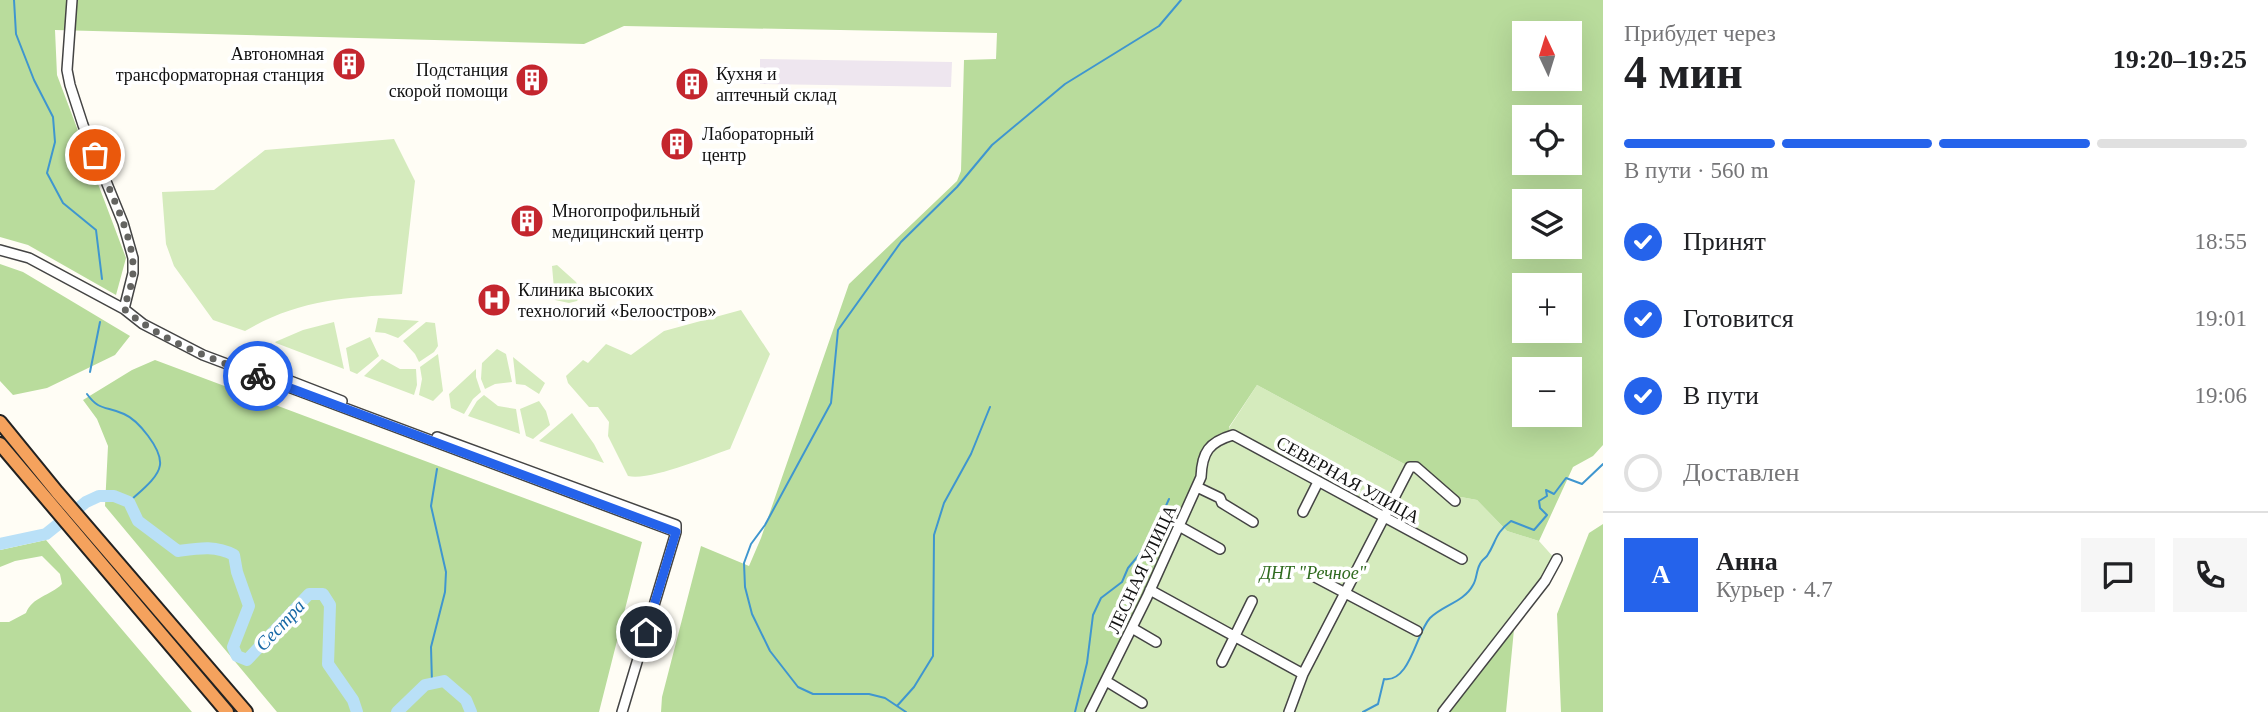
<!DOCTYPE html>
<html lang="ru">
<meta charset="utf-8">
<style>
body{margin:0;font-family:"Times New Roman",serif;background:#f6f6f6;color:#202124;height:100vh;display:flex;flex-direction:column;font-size:26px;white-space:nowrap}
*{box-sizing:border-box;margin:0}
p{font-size:23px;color:#757577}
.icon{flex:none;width:38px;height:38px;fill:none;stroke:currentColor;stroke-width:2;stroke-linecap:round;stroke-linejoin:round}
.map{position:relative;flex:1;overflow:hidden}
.panel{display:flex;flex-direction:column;background:#fff;width:665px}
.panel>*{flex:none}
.needle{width:46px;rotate:356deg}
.controls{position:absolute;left:1512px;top:21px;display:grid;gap:14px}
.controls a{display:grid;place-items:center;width:70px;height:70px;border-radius:0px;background:#fff;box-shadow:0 7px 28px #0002;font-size:35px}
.pin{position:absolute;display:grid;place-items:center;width:60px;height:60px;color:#fff;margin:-30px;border:4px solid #fff;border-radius:50%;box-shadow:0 2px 7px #0007}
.courier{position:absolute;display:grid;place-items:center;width:70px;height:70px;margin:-35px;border:5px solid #2563eb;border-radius:50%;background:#fff;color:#222;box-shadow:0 2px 9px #0007}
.headline em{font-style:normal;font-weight:700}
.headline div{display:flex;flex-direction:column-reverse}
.headline{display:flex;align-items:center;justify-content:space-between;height:119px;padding:0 21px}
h1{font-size:46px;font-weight:700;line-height:52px}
.bar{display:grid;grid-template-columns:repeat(4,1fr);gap:10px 7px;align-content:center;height:84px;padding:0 21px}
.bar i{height:9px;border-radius:5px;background:#e0e0e0}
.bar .active{background:#2563eb}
.bar p{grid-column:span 4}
.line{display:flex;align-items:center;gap:18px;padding:0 21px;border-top:2px solid #e0e0e0}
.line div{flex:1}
.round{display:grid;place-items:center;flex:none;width:74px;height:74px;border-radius:0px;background:#f6f6f6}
ol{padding:0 21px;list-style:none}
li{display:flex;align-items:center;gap:21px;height:77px}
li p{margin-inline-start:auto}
li .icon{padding:7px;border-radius:50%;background:#2563eb;color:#fff;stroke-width:4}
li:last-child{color:#757577}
li i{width:38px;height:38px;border:4px solid #e0e0e0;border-radius:50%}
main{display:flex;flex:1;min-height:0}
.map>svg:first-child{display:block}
</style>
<main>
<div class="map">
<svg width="1603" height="712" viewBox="0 0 1603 712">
<rect width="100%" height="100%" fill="#fffdf5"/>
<!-- industrial -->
<path fill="#eee6ef" d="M760,59L952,62L951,87L760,84Z"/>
<!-- green -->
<path fill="#d5ebbd" d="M394,139L415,181L402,294C342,298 298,300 245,331L213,320L174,266L166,244L162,192L214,190L265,150Z
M557,265L576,282L582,293L577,301L569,303L555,300L552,266Z
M741,310L770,354L730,449C706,457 651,481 628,476L608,436L609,422L598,407H589L568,383L566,376L583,360L588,363L606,344L631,355L664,331Z
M378,318L419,321L398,338L385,333L375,332Z
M334,322L344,369L276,343L275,342L303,330Z
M426,322L435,323L438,346L434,352L419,362L415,354L403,341Z
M370,337L379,356L357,374L350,371L346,348Z
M497,349L506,354L512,382L495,384L485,389L481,379L482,363Z
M438,354L443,391L433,401L419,395L422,379L420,367Z
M513,357L545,383L539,394L525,385L516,384Z
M382,359L400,369H416L417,385L414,395L364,376Z
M476,369V377L481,392L473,399L464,414L451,408L449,394Z
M1257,385L1410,467L1461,497L1477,500L1507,531L1539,541L1556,560L1443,712H1090L1202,461L1229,428Z
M484,395L498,406L516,409L520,434L468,416L477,401Z
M539,401L546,411L550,425L533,439L526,436L520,409Z
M572,413L594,444L604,463L539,441Z"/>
<!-- forest -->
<path fill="#b9dc9c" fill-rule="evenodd" d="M0,0H1603V445L1593,456L1573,467L1539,541L1507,531L1477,500L1461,497L1455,501L1410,467L1257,385L1229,427L1230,436L1205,452L1201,477L1090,712H661L662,697L701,546L749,566L761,538L849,284L957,181L961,171L964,60L996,59L997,33L624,26L584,44L55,30L57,75L126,258L116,295L28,245L0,237ZM1524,33H1570V79H1524ZM1524,117H1570V163H1524ZM1524,201H1570V247H1524ZM1524,285H1570V331H1524ZM1524,369H1570V415H1524Z
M0,264L23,272L130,336L115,355L47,388L13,395L0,381Z
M155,360L642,542L599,712H277L105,506L108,446L97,419L83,400L132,370Z
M1603,524V712H1561L1557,614L1589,533Z
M46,540L192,712H0V622H9L26,613C32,597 50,596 62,584L60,574L42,556L15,561L0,567V550Z
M1515,619L1506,712H1443Z"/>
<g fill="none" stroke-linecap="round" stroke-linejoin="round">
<!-- stream -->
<path stroke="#3f96cf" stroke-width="2" d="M14,0L16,34L34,80L53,117L55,142L47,173L63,203L96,230L102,279
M90,372L100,322
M87,394C99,411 106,406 124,414C138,420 162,449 160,465C158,479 138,493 129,502
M432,683L431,647L445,592L446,572L431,506L437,469
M897,706L914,687L933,656L934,535L944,503L971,454L990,407
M906,712L885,698L869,694H813L798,687L770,651L752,614L745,587L744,563L751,544L765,525L831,403L838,330L901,242L957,187L992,145L1065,84L1159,26L1181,0
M1075,712L1087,663L1093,615L1101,598L1122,582L1128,568L1143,550L1157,526L1169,499
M1363,712L1378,704L1384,679C1410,683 1416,633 1430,618C1443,605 1464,602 1473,585C1477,579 1476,571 1480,564C1481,561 1484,559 1487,556C1497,541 1494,534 1511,521L1534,530L1547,515L1540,508L1539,501L1547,496L1546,490L1554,494L1566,478L1582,484L1603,464"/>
<!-- river -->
<path stroke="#b9e0f7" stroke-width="12" d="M0,544L46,534L86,502L99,496H114L129,502L138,521L178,551C199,548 216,545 234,555L237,572L249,606L233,647L237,656L247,660L309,594H323L330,605L328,664L353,700L357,712
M397,712L425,685L444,681L466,700L471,712"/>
<defs>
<path id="minor" d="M72,0L67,70L70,85L83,125L123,223L133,258V273L124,309
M0,250L29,258L124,309L143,324L203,355L676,532
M252,374L262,370L342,401
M437,437L676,525V532L622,712
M1197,487L1220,498L1222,503L1253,522
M1303,512L1318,482
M1179,526L1220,549
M1315,577L1417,631
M1150,590L1303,674
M1132,628L1156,642
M1222,662L1252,601
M1106,681L1142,703
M1090,712L1147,597L1201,477C1202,452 1209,442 1233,435L1462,559
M1289,712L1303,674L1410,467H1416L1455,501
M1443,712L1545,581L1557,559"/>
<path id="highway" d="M0,422L57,492L246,712
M0,444L227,712"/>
</defs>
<!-- minor casing -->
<use href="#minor" stroke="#444" stroke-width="12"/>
<!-- highway casing -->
<use href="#highway" stroke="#222" stroke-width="16"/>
<!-- minor -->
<use href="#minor" stroke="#fff" stroke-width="9"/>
<!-- highway -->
<use href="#highway" stroke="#f5a25d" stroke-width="12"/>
</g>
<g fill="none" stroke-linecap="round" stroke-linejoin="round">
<!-- done -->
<path stroke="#646461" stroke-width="7" stroke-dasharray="0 12.6" d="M95,155C107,186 135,238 133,271C133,283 127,297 124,309C163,342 211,358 258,376"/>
<!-- route -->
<path stroke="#2563eb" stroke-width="9" d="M258,376L676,532L646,632"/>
</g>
<!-- icons -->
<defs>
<symbol id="building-disc" viewBox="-11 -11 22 22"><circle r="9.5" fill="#c4262e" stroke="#fff"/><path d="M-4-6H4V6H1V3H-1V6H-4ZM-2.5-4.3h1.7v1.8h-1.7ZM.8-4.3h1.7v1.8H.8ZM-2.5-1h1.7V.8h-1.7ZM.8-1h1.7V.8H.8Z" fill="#fff"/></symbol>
<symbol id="hospital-disc" viewBox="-11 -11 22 22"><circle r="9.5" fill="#c4262e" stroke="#fff"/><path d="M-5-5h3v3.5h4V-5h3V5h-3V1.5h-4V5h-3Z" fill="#fff"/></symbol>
</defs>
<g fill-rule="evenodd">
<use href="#building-disc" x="330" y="45" width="38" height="38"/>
<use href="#building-disc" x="513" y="61" width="38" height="38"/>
<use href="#building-disc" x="673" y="65" width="38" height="38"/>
<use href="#building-disc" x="658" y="125" width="38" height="38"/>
<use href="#building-disc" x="508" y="202" width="38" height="38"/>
<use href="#hospital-disc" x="475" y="281" width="38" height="38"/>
</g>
<g text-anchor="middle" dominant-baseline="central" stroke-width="7" stroke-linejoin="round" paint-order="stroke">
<!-- poi labels -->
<g font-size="18" fill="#111" stroke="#fff" text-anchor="start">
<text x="324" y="54" text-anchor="end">Автономная<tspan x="324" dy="21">трансформаторная станция</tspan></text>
<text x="508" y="70" text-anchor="end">Подстанция<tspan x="508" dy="21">скорой помощи</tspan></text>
<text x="716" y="74">Кухня и<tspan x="716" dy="21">аптечный склад</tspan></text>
<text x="702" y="134">Лабораторный<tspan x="702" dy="21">центр</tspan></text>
<text x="552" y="211">Многопрофильный<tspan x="552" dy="21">медицинский центр</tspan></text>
<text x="518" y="290">Клиника высоких<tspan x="518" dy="21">технологий «Белоостров»</tspan></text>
</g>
<!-- street labels -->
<g font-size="18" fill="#111" stroke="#fff">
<text transform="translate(1348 480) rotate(29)">СЕВЕРНАЯ УЛИЦА</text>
<text transform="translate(1142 569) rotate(-65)">ЛЕСНАЯ УЛИЦА</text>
</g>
<!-- park labels -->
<g font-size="18" font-style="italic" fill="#2f6b1f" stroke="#fff">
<text x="1313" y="573">ДНТ "Речное"</text>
</g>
<!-- water labels -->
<g font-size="19" font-style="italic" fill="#1768a6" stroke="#fff">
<text transform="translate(280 625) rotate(-47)">Сестра</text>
</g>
</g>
</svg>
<div class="controls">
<a><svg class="needle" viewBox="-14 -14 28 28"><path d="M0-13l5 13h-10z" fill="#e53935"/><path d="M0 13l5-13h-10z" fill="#757577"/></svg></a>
<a><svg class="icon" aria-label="locate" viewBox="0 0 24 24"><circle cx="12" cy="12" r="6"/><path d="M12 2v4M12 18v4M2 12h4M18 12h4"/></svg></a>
<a><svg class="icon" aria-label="layers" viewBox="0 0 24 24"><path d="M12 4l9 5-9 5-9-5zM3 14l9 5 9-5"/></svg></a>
<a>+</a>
<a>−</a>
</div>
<div class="pin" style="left:95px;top:155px;background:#ea580c"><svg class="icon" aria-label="bag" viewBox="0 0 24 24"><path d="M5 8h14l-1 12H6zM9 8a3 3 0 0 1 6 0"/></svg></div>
<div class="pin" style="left:646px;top:632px;background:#1f2937"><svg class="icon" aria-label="home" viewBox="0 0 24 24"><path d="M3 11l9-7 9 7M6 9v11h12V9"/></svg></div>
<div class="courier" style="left:258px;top:376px"><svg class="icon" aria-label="bike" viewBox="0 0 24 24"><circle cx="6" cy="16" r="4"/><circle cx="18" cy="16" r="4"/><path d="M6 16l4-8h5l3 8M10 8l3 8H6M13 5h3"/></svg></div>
</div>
<section class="panel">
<div class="headline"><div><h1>4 мин</h1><p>Прибудет через</p></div><em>19:20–19:25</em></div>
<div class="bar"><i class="active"></i><i class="active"></i><i class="active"></i><i></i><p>В пути · 560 m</p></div>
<ol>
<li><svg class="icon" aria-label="check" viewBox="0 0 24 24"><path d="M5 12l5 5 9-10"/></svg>Принят<p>18:55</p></li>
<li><svg class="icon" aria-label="check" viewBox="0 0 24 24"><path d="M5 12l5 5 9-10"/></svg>Готовится<p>19:01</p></li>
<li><svg class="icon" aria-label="check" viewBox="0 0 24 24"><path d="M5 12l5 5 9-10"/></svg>В пути<p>19:06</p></li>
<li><i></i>Доставлен</li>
</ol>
<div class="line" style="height:126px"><b class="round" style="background:#2563eb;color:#fff">А</b><div><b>Анна</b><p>Курьер · 4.7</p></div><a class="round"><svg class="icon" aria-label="chat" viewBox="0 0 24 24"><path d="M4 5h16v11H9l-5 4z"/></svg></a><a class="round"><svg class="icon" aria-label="phone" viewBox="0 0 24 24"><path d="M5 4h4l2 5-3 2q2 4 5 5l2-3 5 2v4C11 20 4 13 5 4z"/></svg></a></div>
</section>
</main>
